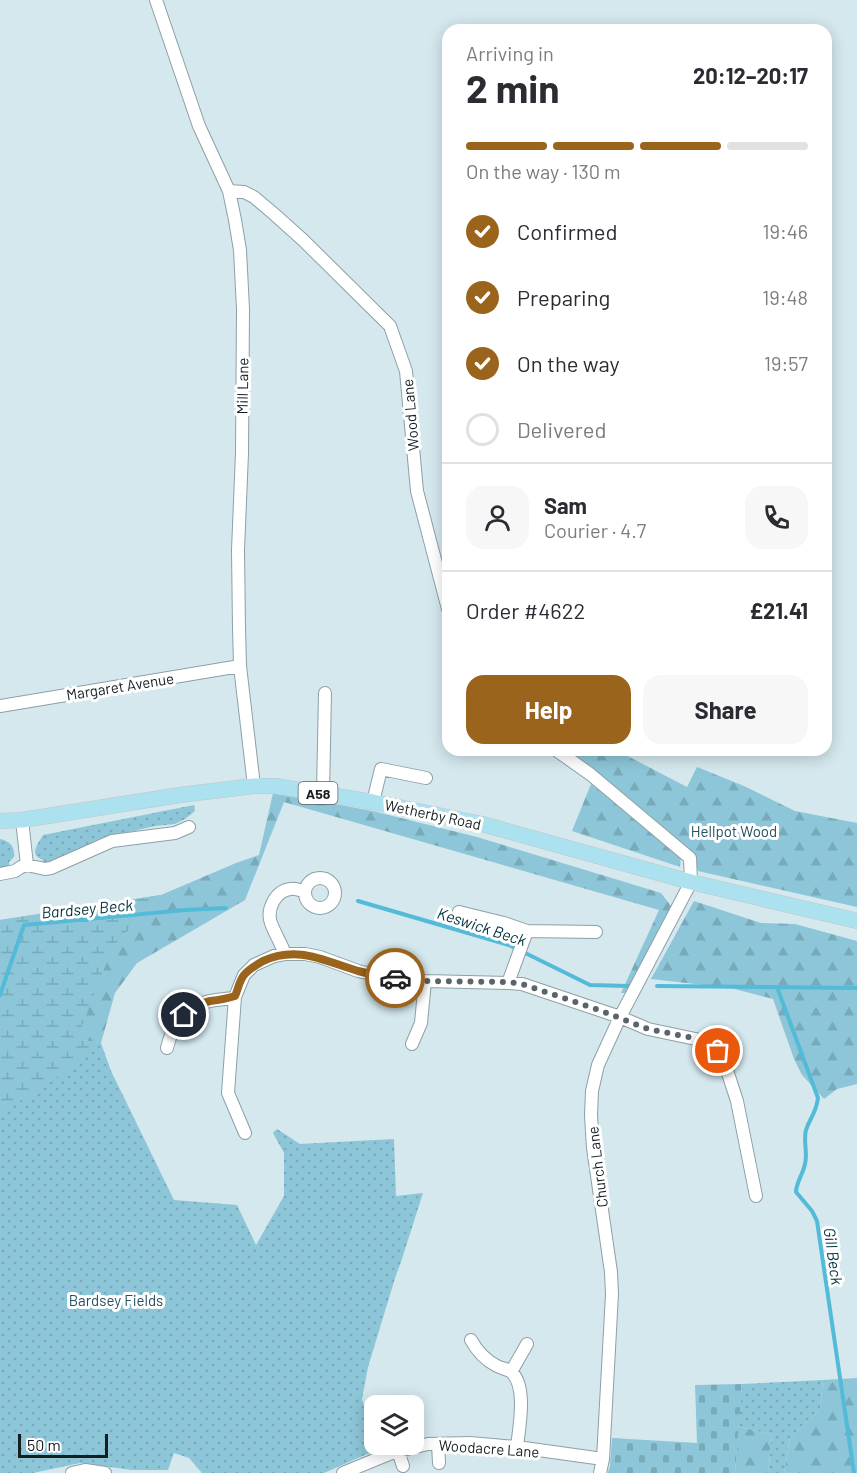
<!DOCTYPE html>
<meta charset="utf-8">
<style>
body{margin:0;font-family:Barlow,sans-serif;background:#f7f7f7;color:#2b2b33;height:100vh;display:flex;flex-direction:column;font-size:22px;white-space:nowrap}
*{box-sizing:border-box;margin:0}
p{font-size:20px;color:#7c7c81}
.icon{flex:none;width:33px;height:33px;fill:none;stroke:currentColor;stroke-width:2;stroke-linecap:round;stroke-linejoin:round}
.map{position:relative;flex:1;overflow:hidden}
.sheet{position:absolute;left:442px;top:24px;width:390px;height:732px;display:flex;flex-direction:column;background:#fff;border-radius:18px;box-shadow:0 3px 15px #0003}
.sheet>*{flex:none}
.controls{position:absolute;left:364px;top:1395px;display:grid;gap:12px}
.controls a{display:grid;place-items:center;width:60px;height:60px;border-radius:12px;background:#fff;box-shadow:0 3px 15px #0003;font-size:30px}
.scale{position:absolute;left:18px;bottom:15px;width:90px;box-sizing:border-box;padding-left:6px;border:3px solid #171e21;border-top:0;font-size:16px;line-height:21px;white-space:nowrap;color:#171e21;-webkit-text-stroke:4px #fff;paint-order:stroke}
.pin{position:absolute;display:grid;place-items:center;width:51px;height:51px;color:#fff;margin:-26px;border:3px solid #fff;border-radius:50%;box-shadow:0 2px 6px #0007}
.courier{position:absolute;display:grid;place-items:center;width:60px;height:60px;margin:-30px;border:4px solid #9a641c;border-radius:50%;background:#fff;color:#222;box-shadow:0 2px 8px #0007}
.overview em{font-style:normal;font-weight:700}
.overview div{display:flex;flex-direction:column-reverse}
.overview{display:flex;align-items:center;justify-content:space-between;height:102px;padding:0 24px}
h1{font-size:39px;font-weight:700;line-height:45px}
.bar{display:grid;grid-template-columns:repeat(4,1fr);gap:9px 6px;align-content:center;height:72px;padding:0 24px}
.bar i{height:8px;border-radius:4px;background:#e1e1e2}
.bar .active{background:#9a641c}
.bar p{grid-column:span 4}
.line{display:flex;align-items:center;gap:15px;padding:0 24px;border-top:2px solid #e1e1e2}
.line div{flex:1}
.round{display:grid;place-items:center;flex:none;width:63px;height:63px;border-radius:18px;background:#f7f7f7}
ol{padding:0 24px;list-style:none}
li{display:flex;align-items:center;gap:18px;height:66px}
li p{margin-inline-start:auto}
li .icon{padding:6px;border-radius:50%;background:#9a641c;color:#fff;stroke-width:4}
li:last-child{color:#7c7c81}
li i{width:33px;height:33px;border:3px solid #e1e1e2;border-radius:50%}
.action{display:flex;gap:12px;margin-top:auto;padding:12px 24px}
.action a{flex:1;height:69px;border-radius:18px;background:#9a641c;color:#fff;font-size:24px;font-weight:700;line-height:69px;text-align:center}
.action a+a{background:#f7f7f7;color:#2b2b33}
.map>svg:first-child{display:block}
</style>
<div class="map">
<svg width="857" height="1473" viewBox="0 0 857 1473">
<defs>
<pattern id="green-dots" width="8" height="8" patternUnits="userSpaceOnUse" patternTransform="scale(1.5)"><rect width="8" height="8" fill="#8dc6d8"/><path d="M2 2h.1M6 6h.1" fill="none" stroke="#79aab9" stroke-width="1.8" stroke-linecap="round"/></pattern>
<pattern id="forest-firs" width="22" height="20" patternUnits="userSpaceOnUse" patternTransform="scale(1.5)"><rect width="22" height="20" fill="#8dc6d8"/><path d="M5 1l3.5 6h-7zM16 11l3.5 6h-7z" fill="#79aab9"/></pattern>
<pattern id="wetland-marsh" width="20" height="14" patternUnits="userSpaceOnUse" patternTransform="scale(1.5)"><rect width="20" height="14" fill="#8dc6d8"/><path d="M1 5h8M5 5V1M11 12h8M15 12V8" fill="none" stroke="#79aab9"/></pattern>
<pattern id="cemetery-stones" width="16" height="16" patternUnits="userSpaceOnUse" patternTransform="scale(1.5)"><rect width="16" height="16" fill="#8dc6d8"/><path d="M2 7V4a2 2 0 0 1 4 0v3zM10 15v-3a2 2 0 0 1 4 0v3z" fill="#79aab9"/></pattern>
</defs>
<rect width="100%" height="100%" fill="#d4e8ee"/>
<!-- green -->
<path fill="url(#green-dots)" d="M194,805L195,811L185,819L175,824L155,826L115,835L44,864L43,860C28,855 38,844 43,835Z
M0,839C10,841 15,847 14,857L9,862V866L0,867Z
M161,895L112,948L78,1039L101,1043L111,1071L174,1200L237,1205L256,1245L284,1196V1153L273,1133L277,1129L300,1144L394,1139L396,1196L423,1193L401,1262L396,1275L368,1367L362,1399L373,1436L375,1439V1444L379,1445L381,1448L324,1473H202L189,1458L174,1453L168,1470H132L80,1463L33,1473H0V920Z
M823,1380L820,1409L790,1438L784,1473H768L772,1435L738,1426L742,1384Z"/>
<!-- forest -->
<path fill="url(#forest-firs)" d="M563,750H616L687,787L697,767L744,786L795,811L857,823V907L698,871L691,851Z
M591,784L681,855L680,867L572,831Z
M273,793L373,811L477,837L661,893L671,906L629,993H621L659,910L284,802L245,900L137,963L115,993L101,1043L77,1039L112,948L161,895L236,863L259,855Z
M694,901L761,923L795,924L857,941V1084L837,1089L824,1099L802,1075L794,1059L773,999L731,988L651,979Z
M857,1378V1473H784L790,1438L820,1409L823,1380Z
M738,1426L772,1435L768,1473H735Z"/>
<!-- wetland -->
<path fill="url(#wetland-marsh)" d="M161,895L112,948L77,1039L101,1043L42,1089L0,1112V920Z"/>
<!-- cemetery -->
<path fill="url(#cemetery-stones)" d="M742,1384L735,1473H608L610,1466L612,1438L697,1443L695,1385Z"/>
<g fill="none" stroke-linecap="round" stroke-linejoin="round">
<!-- stream -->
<path stroke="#53bbd7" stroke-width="4" d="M358,901L509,945L590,985L629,986
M657,986L857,988
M777,987L818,1098C816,1114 810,1117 806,1130C803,1141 808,1153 805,1164C803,1174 796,1183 796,1192L812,1211L817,1221L854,1473
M0,995L24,925L185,910L226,908"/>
<defs>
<path id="minor" d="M156,0L199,126L229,191L235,220L240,250L243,309L242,453L238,550L239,628L240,666L254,786
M229,191L244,192L254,197L274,214L303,240L390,326L406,371L417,491L448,609
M0,706L240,666
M556,750L590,774L690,858L691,882L620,1017L598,1065L592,1091L591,1115L593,1148L611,1272L612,1294L603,1459L600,1473
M323,793L325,693
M373,802L381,769L426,778
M22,820L27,865
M0,874L15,871L21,867L27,865L45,869L51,868L112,841L175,833L189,827
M305 893a15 15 0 1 1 30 0a15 15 0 1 1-30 0Z
M459,912L504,923L527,931L596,932
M285,954C281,943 274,932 271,923C266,909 276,890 291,889C295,888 301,891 305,891
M508,983L527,931
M235,997L228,1093L245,1133
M412,1044L421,1023L425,981
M167,1048C172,1027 184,1008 206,1002C216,999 225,1000 235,997L244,975L254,965L274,956L285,954H305L320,957L358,971L385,977L425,981L508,983L522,984L620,1017L648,1029L705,1041L718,1051L723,1058L737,1101L756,1196
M471,1340C477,1351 485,1360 497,1366C501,1368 506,1369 510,1371C528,1384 519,1428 517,1447
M511,1372L527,1344
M438,1444L439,1463
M398,1451L403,1466
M72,1473L85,1470L105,1473
M343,1473L394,1452L428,1444L470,1443L517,1447L603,1459"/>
<path id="major" d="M0,821L22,820L180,795L254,786H275L373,802L482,824L691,882L857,921"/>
</defs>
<!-- minor casing -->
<use href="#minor" stroke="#8da0a6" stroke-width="14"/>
<!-- major casing -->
<use href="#major" stroke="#c3c4c5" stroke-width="16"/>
<!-- minor -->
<use href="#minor" stroke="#fff" stroke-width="12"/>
<!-- major -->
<use href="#major" stroke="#ace1f0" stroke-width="15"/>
</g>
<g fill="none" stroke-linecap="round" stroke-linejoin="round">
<!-- done -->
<path stroke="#596569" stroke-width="6" stroke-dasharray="0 10.8" d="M395,978L425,981L508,982L522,984L599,1010L648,1029L698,1039L712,1046L718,1051"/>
<!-- route -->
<path stroke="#9a641c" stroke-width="8" d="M184,1015C192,1009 200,1003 210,1001C219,1000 226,999 235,996C238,990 239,981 244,975C249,969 256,965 263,961C298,945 324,961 358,971C370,974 382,977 395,978"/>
</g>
<g text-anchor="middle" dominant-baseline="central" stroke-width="6" stroke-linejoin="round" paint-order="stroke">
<!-- shield labels -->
<rect fill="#fff" stroke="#5d6264" stroke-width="1.5" x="298.5" y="782" width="39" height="22" rx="4.5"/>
<g font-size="14" font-weight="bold" fill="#171e21">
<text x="318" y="793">A58</text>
</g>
<!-- street labels -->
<g font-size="15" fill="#171e21" stroke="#fff">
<text transform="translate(242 386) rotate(-89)">Mill Lane</text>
<text transform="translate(410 415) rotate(-95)">Wood Lane</text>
<text transform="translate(120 686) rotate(-9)">Margaret Avenue</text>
<text transform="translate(433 814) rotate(12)">Wetherby Road</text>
<text transform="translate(597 1167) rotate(-97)">Church Lane</text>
<text transform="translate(489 1448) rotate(4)">Woodacre Lane</text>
</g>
<!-- park labels -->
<g font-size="15" fill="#24515d" stroke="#fff">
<text x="734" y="831">Hellpot Wood</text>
<text x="116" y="1300">Bardsey Fields</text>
</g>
<!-- water labels -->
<g font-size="16" font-style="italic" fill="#00333e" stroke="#fff">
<text transform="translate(87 908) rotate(-5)">Bardsey Beck</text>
<text transform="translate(482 926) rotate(18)">Keswick Beck</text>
<text transform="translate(834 1256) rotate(82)">Gill Beck</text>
</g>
</g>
</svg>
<div class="controls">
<a><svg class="icon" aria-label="layers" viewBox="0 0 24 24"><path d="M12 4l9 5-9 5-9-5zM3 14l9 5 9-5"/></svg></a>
</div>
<div class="scale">50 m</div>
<div class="pin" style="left:718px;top:1051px;background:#ea580c"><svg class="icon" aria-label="bag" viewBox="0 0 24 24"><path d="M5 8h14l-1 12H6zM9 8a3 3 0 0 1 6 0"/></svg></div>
<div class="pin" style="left:184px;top:1015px;background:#1f2937"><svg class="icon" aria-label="home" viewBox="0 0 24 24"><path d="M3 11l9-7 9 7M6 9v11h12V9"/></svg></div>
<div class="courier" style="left:395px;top:978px"><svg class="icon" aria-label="car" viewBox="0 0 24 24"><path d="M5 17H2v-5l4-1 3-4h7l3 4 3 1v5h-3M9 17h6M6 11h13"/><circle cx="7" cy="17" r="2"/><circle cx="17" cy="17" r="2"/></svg></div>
<section class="sheet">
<div class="overview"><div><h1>2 min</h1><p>Arriving in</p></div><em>20:12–20:17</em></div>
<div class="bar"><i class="active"></i><i class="active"></i><i class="active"></i><i></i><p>On the way · 130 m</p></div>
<ol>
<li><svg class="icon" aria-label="check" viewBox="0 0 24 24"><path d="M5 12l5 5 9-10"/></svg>Confirmed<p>19:46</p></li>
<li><svg class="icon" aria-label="check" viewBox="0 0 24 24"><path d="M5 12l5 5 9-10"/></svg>Preparing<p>19:48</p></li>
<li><svg class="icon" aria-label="check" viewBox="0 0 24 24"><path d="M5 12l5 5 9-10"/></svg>On the way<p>19:57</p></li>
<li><i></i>Delivered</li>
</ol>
<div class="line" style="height:108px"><a class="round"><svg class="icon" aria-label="person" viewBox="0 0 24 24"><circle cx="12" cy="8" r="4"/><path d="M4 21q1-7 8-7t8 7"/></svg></a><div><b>Sam</b><p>Courier · 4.7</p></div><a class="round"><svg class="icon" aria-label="phone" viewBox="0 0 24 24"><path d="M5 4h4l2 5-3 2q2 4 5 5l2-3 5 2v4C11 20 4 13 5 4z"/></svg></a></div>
<div class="line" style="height:78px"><div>Order #4622</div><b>£21.41</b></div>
<div class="action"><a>Help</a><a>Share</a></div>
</section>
</div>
